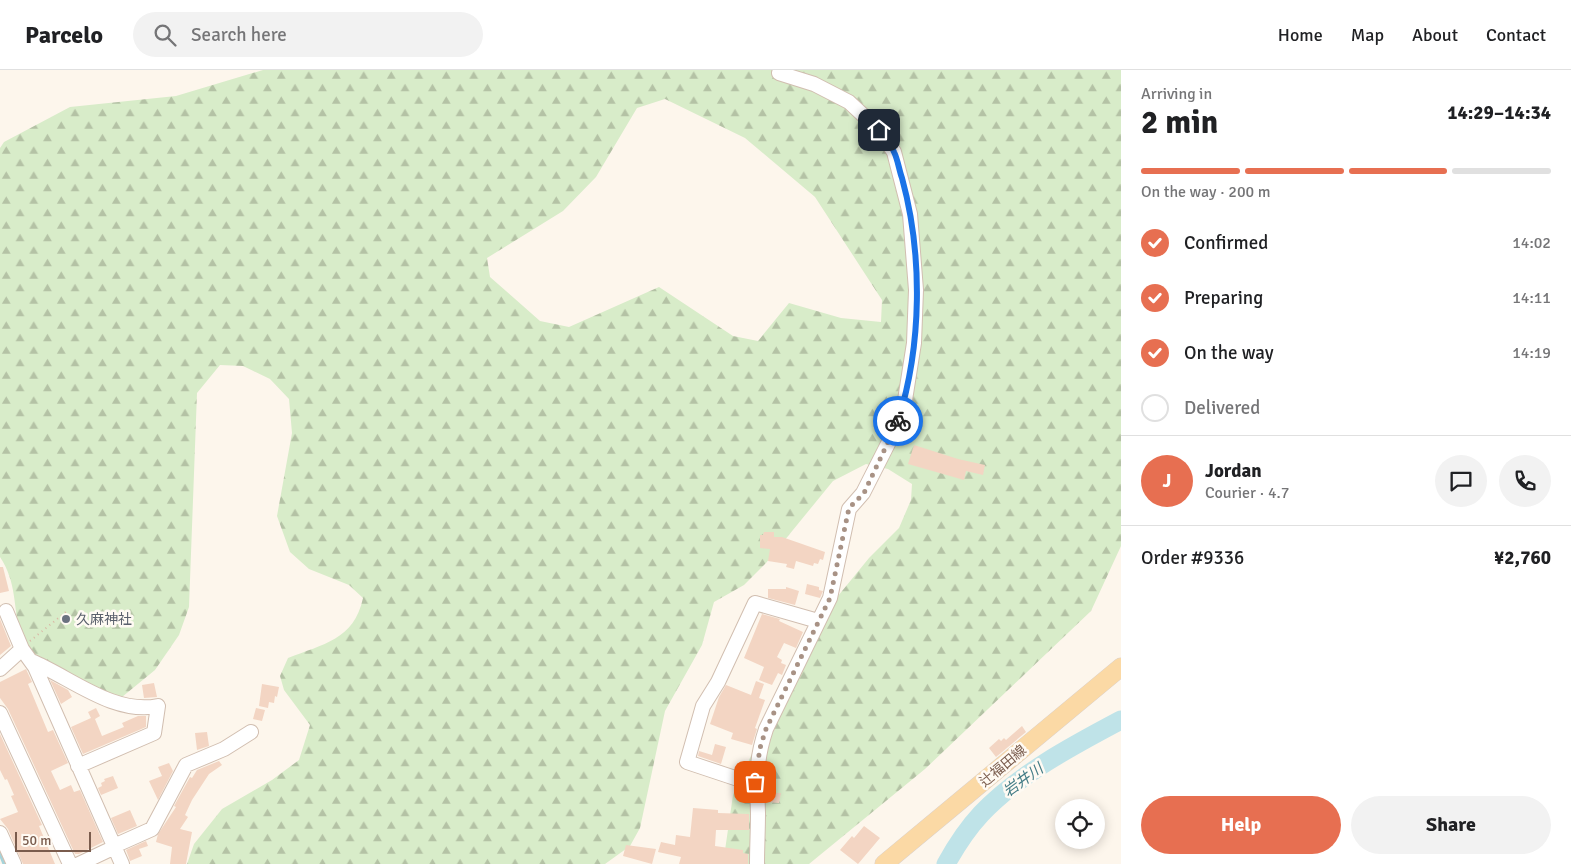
<!DOCTYPE html>
<meta charset="utf-8">
<style>
body{margin:0;font-family:Signika,"Noto Sans JP",sans-serif;background:#f2f2f2;color:#202124;height:100vh;display:flex;flex-direction:column;font-size:19px;white-space:nowrap}
*{box-sizing:border-box;margin:0}
p{font-size:16px;color:#757577}
.icon{flex:none;width:28px;height:28px;fill:none;stroke:currentColor;stroke-width:2;stroke-linecap:round;stroke-linejoin:round}
.map{position:relative;flex:1;overflow:hidden}
.side{display:flex;flex-direction:column;background:#fff;width:450px}
.side>*{flex:none}
.tools{position:absolute;left:1055px;top:729px;display:grid;gap:10px}
.tools a{display:grid;place-items:center;width:50px;height:50px;border-radius:50%;background:#fff;box-shadow:0 2px 12px #0003;font-size:25px}
.scale{position:absolute;left:15px;bottom:12px;width:76px;box-sizing:border-box;padding-left:5px;border:2px solid #7a5c4d;border-top:0;font-size:14px;line-height:18px;white-space:nowrap;color:#7a5c4d;-webkit-text-stroke:4px #fffaf3;paint-order:stroke}
.pin{position:absolute;display:grid;place-items:center;width:42px;height:42px;color:#fff;margin:-21px;border-radius:10px;box-shadow:0 2px 8px #0006}
.courier{position:absolute;display:grid;place-items:center;width:50px;height:50px;margin:-25px;border:4px solid #1a73e8;border-radius:50%;background:#fff;color:#222;box-shadow:0 1px 6px #0007}
.summary em{font-style:normal;font-weight:700}
.summary div{display:flex;flex-direction:column-reverse}
.summary{display:flex;align-items:center;justify-content:space-between;height:85px;padding:0 20px}
h1{font-size:32px;font-weight:700;line-height:38px}
.bar{display:grid;grid-template-columns:repeat(4,1fr);gap:8px 5px;align-content:center;height:60px;padding:0 20px}
.bar i{height:6px;border-radius:4px;background:#e0e0e0}
.bar .current{background:#e76f51}
.bar p{grid-column:span 4}
.line{display:flex;align-items:center;gap:12px;padding:0 20px;border-top:1px solid #e0e0e0}
.line div{flex:1}
.round{display:grid;place-items:center;flex:none;width:52px;height:52px;border-radius:26px;background:#f2f2f2}
ol{padding:0 20px;list-style:none}
li{display:flex;align-items:center;gap:15px;height:55px}
li p{margin-inline-start:auto}
li .icon{padding:5px;border-radius:50%;background:#e76f51;color:#fff;stroke-width:4}
li:last-child{color:#757577}
li i{width:28px;height:28px;border:2px solid #e0e0e0;border-radius:50%}
.primary-button{display:flex;gap:10px;margin-top:auto;padding:10px 20px}
.primary-button a{flex:1;height:58px;border-radius:30px;background:#e76f51;color:#fff;font-size:20px;font-weight:700;line-height:58px;text-align:center}
.primary-button a+a{background:#f2f2f2;color:#202124}
header{display:flex;align-items:center;gap:30px;box-sizing:border-box;height:70px;padding:0 25px;background:#fff;border-bottom:1px solid #e0e0e0}
header strong{font-size:24px}
nav{display:flex;gap:28px;margin-inline-start:auto;font-size:18px}
.search{width:350px;height:45px;background:#f2f2f2;display:flex;align-items:center;gap:12px;box-sizing:border-box;padding:0 18px;border-radius:28px;color:#757577;font-size:19px}
main{display:flex;flex:1;min-height:0}
.map>svg:first-child{display:block}
</style>
<header>
<strong>Parcelo</strong>
<div class="search"><svg class="icon" aria-label="search" viewBox="0 0 24 24"><circle cx="10" cy="10" r="6"/><path d="M15 15l6 6"/></svg>Search here</div>
<nav><a>Home</a><a>Map</a><a>About</a><a>Contact</a></nav>
</header>
<main>
<div class="map">
<svg width="1121" height="794" viewBox="0 0 1121 794">
<defs>
<pattern id="forest-firs" width="22" height="20" patternUnits="userSpaceOnUse" patternTransform="scale(1.25)"><rect width="22" height="20" fill="#d8ecc9"/><path d="M5 1l3.5 6h-7zM16 11l3.5 6h-7z" fill="#b4c2a5"/></pattern>
</defs>
<rect width="100%" height="100%" fill="#fdf6ec"/>
<!-- forest -->
<path fill="url(#forest-firs)" fill-rule="evenodd" d="M263,0H1121V476L1091,541L925,699L809,794H723L733,725L807,564L869,488L899,458L911,430L912,414L888,399L866,394L833,411L766,493L744,515L714,532L702,575L665,641L640,758L630,776L605,794H187L194,774L222,739L272,710L299,690L310,655L284,620L280,606L288,588C323,574 354,570 363,528L349,515L309,499L290,482L277,446L292,363L289,329L270,309L243,296L220,295L197,323L189,537L179,565L155,600L122,627C95,621 28,593 20,564C13,535 17,513 0,487V78L4,72L70,37L176,26ZM665,29L745,68L815,127L882,230L881,252L841,248L789,233L758,271L733,266L659,217L569,257L540,251L490,207L487,188L563,141L596,107L637,38Z"/>
<g fill="none" stroke-linecap="round" stroke-linejoin="round">
<!-- stream -->
<path stroke="#a5d3da" stroke-width="3" d="M0,784L4,794"/>
<!-- river -->
<path stroke="#bfe3e8" stroke-width="19" d="M946,794C956,776 967,759 981,744C1019,704 1072,676 1121,650"/>
</g>
<!-- building -->
<path fill="#f3d5c3" d="M914,375L958,389L985,395L983,405L966,401L964,410L908,394Z
M764,462H774V467H782L825,482L823,490L820,489L818,494L814,493L813,496L796,491L794,499L786,497L787,494L768,491L770,479L760,478V465H763Z
M0,497H3L9,521L0,523Z
M807,514L819,517V520L823,521L820,528L805,524Z
M786,517L799,521L795,535L768,528V519H786Z
M762,544L780,549L779,551L803,562L796,578L784,573L777,587L782,590L781,593L786,595L782,605L778,603L772,615L759,610L764,597L744,588Z
M0,549L11,576L0,585Z
M26,599L32,612L28,614L48,662L53,660L68,693L51,701L60,720L71,715L74,722L80,720L103,772L79,784H75L8,639L0,628V612Z
M50,610L68,620L72,627L61,634Z
M756,611L764,614L759,628L765,630L755,658L757,659L752,675L731,669L733,663L710,654L719,627L726,615L751,625Z
M154,613L157,627L144,628L142,615Z
M262,614L279,617L277,627L275,626L274,633L269,632L268,638L259,636Z
M96,638L100,646L95,649L102,666L124,657L122,653L138,646H146V657L83,684L71,657L91,648L88,642Z
M256,638L265,640L262,651L253,649Z
M1022,656L1026,662L996,687L989,678L999,669L1001,671L1004,668L1006,670Z
M207,662L209,676L197,680L195,663Z
M0,664L42,755L39,756L55,794H23L8,759L0,749L18,742L11,726L14,725L7,709L5,710L0,700Z
M715,674L726,677L721,694L698,686L699,681L712,685Z
M219,691L222,695L209,704L192,730L185,745L188,747L180,759L192,762L186,794H170L172,777L156,772L158,764L176,737L174,736L190,707L192,708L197,700Z
M169,693L173,701L158,730L149,711L162,706L158,697Z
M113,706L118,718L101,725L98,718L102,716L101,713L105,711L104,709Z
M766,723H781L779,733L766,732Z
M693,738L718,740V743L749,744V760H716L715,776L743,780V783L748,784V794H679L681,787L658,782L661,772L675,775L676,765L690,767Z
M130,740L137,756L118,764L111,748Z
M864,756L880,768L858,794L840,780L852,766L854,768Z
M146,771L148,776L139,779L142,786L130,791L126,780Z
M626,775L656,779L652,794L623,786Z"/>
<g fill="none" stroke-linecap="round" stroke-linejoin="round">
<defs>
<path id="minor" d="M6,541L22,579
M31,591C70,607 113,645 158,636L154,663L78,696
M0,599L22,579L35,597L122,794
M0,643L70,794
M756,715L687,692L703,636L718,612L755,533L818,551
M0,763L14,794
M114,776L152,759L186,695L224,679L251,662
M79,794L115,777
M757,794C757,777 758,760 758,743C757,710 755,692 766,659L830,528L849,439L863,423L896,358L905,330L914,273L916,220L910,144L894,82L879,60L849,32L814,14L779,3"/>
<path id="major" d="M884,794L1121,597"/>
</defs>
<!-- minor casing -->
<use href="#minor" stroke="#d1beb0" stroke-width="16"/>
<!-- major casing -->
<use href="#major" stroke="#dad1cd" stroke-width="19"/>
<!-- path -->
<path stroke="#d9b8a5" stroke-width="2" stroke-dasharray="1 4" stroke-linecap="butt" d="M30,571L67,541"/>
<!-- minor -->
<use href="#minor" stroke="#fff" stroke-width="14"/>
<!-- major -->
<use href="#major" stroke="#fbd9a5" stroke-width="18"/>
</g>
<g fill="none" stroke-linecap="round" stroke-linejoin="round">
<!-- done -->
<path stroke="#a89285" stroke-width="5" stroke-dasharray="0 9" d="M755,712L760,678L766,659L830,528L849,438L864,423L898,351"/>
<!-- route -->
<path stroke="#1a73e8" stroke-width="6" d="M879,60C884,67 891,74 894,82C898,90 899,100 902,108C923,185 922,275 898,351"/>
</g>
<!-- markers -->
<circle fill="#6b7280" stroke="#fffaf3" stroke-width="2" cx="66" cy="549" r="5"/>
<g text-anchor="middle" dominant-baseline="central" stroke-width="5" stroke-linejoin="round" paint-order="stroke">
<!-- worship labels -->
<g font-size="14" fill="#5b616d" stroke="#fffaf3" text-anchor="start">
<text x="76" y="549">久麻神社</text>
</g>
<!-- street labels -->
<g font-size="14" fill="#7a5c4d" stroke="#fffaf3">
<text transform="translate(1003 696) rotate(-40)">辻福田線</text>
</g>
<!-- water labels -->
<g font-size="15" font-style="italic" fill="#437c86" stroke="#fffaf3">
<text transform="translate(1023 710) rotate(-36)">岩井川</text>
</g>
</g>
</svg>
<div class="tools">
<a><svg class="icon" aria-label="locate" viewBox="0 0 24 24"><circle cx="12" cy="12" r="6"/><path d="M12 2v4M12 18v4M2 12h4M18 12h4"/></svg></a>
</div>
<div class="scale">50 m</div>
<div class="pin" style="left:755px;top:712px;background:#ea580c"><svg class="icon" aria-label="bag" viewBox="0 0 24 24"><path d="M5 8h14l-1 12H6zM9 8a3 3 0 0 1 6 0"/></svg></div>
<div class="pin" style="left:879px;top:60px;background:#1f2937"><svg class="icon" aria-label="home" viewBox="0 0 24 24"><path d="M3 11l9-7 9 7M6 9v11h12V9"/></svg></div>
<div class="courier" style="left:898px;top:351px"><svg class="icon" aria-label="bike" viewBox="0 0 24 24"><circle cx="6" cy="16" r="4"/><circle cx="18" cy="16" r="4"/><path d="M6 16l4-8h5l3 8M10 8l3 8H6M13 5h3"/></svg></div>
</div>
<section class="side">
<div class="summary"><div><h1>2 min</h1><p>Arriving in</p></div><em>14:29–14:34</em></div>
<div class="bar"><i class="current"></i><i class="current"></i><i class="current"></i><i></i><p>On the way · 200 m</p></div>
<ol>
<li><svg class="icon" aria-label="check" viewBox="0 0 24 24"><path d="M5 12l5 5 9-10"/></svg>Confirmed<p>14:02</p></li>
<li><svg class="icon" aria-label="check" viewBox="0 0 24 24"><path d="M5 12l5 5 9-10"/></svg>Preparing<p>14:11</p></li>
<li><svg class="icon" aria-label="check" viewBox="0 0 24 24"><path d="M5 12l5 5 9-10"/></svg>On the way<p>14:19</p></li>
<li><i></i>Delivered</li>
</ol>
<div class="line" style="height:90px"><b class="round" style="background:#e76f51;color:#fff">J</b><div><b>Jordan</b><p>Courier · 4.7</p></div><a class="round"><svg class="icon" aria-label="chat" viewBox="0 0 24 24"><path d="M4 5h16v11H9l-5 4z"/></svg></a><a class="round"><svg class="icon" aria-label="phone" viewBox="0 0 24 24"><path d="M5 4h4l2 5-3 2q2 4 5 5l2-3 5 2v4C11 20 4 13 5 4z"/></svg></a></div>
<div class="line" style="height:65px"><div>Order #9336</div><b>¥2,760</b></div>
<div class="primary-button"><a>Help</a><a>Share</a></div>
</section>
</main>
